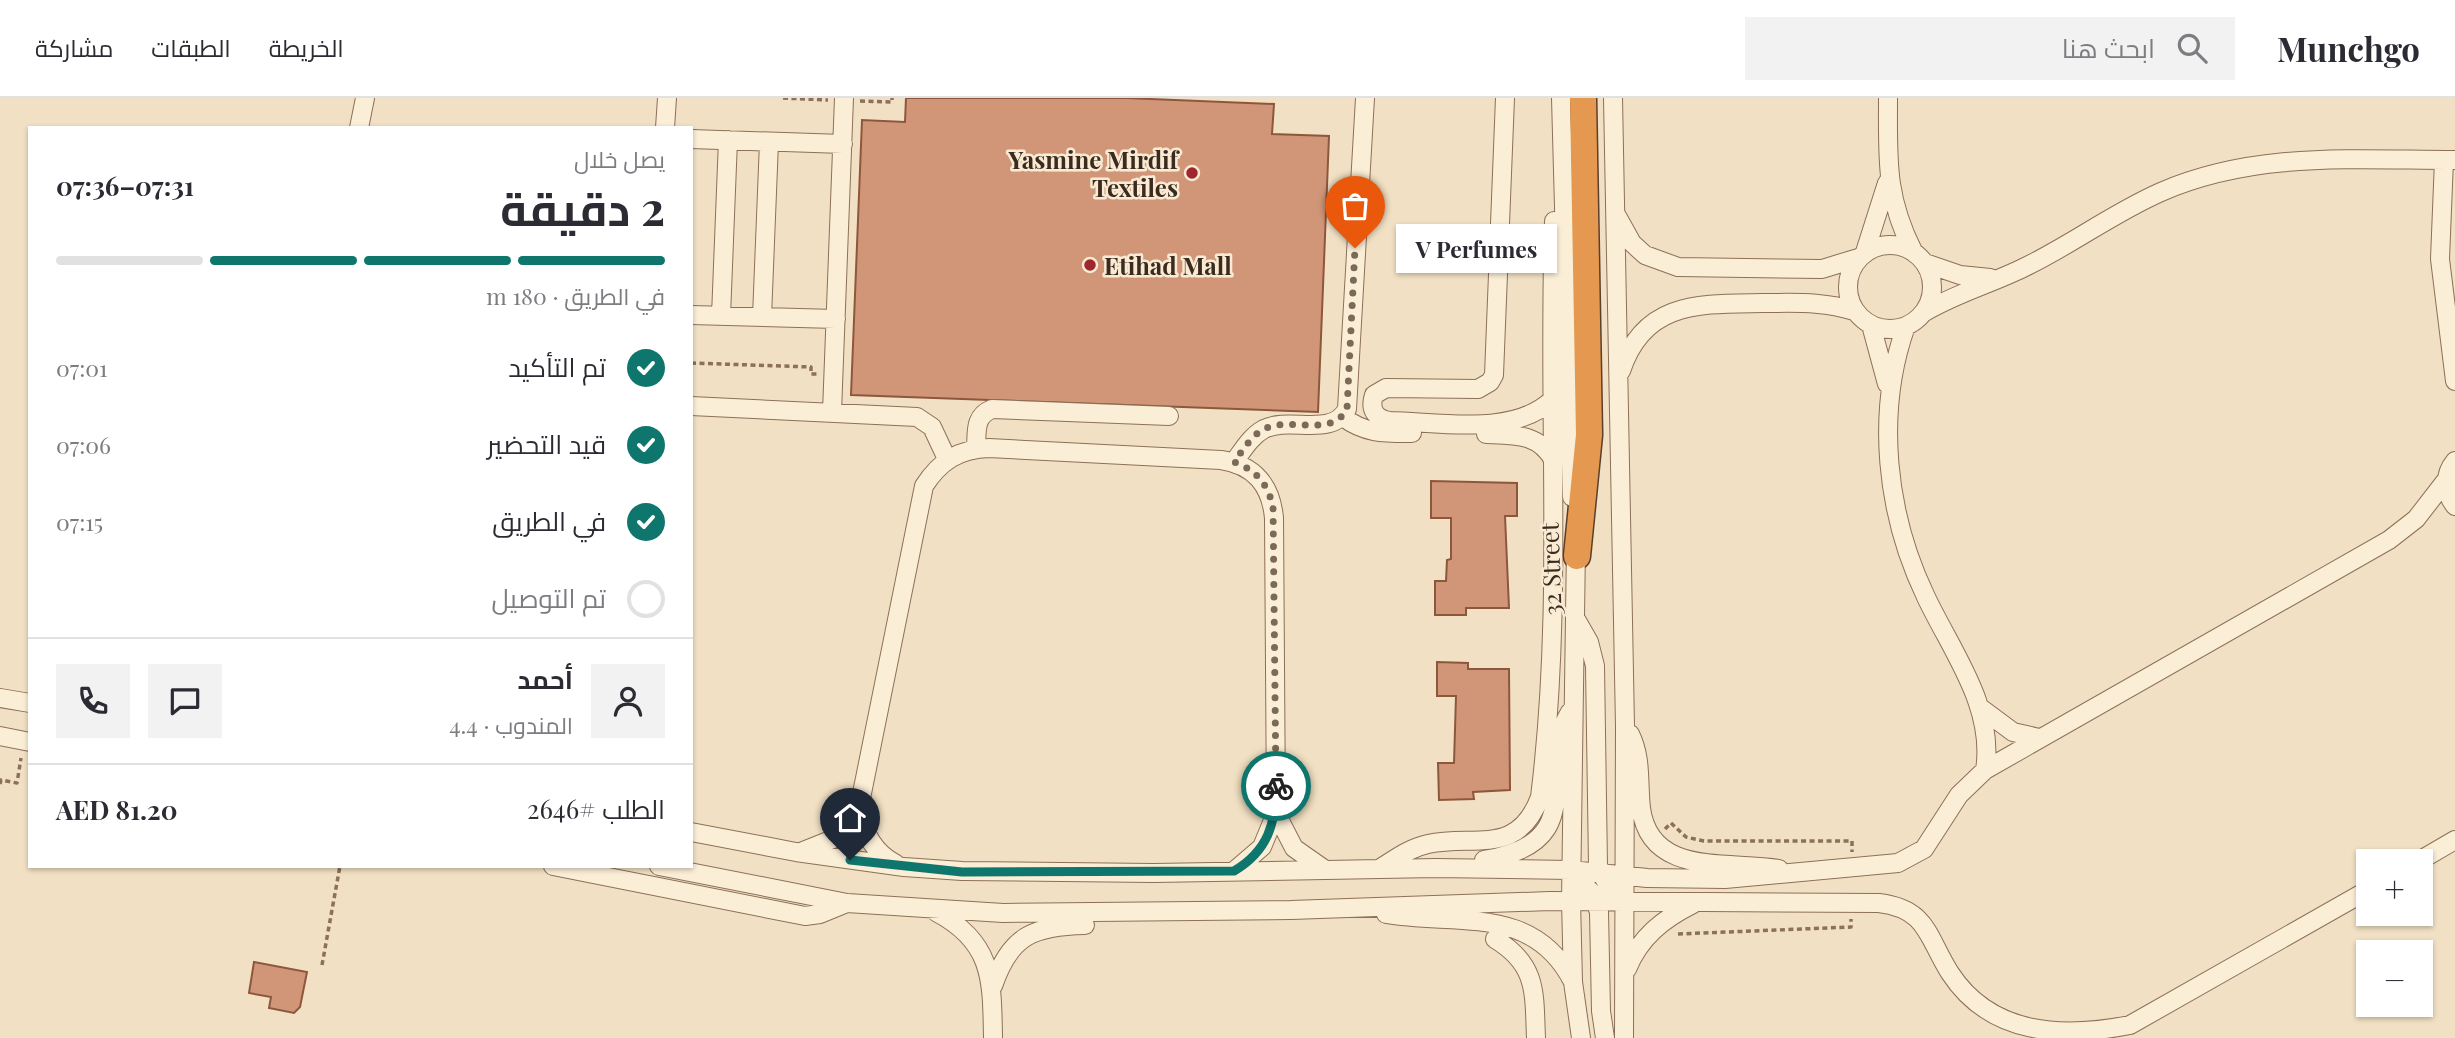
<!DOCTYPE html>
<html lang="ar">
<meta charset="utf-8">
<style>
body{margin:0;font-family:"Playfair Display",Cairo,serif;background:#f2f2f3;color:#2b2b33;direction:rtl;height:100vh;display:flex;flex-direction:column;font-size:26px;white-space:nowrap}
*{box-sizing:border-box;margin:0}
p{font-size:23px;color:#7c7c81}
.icon{flex:none;width:38px;height:38px;fill:none;stroke:currentColor;stroke-width:2;stroke-linecap:round;stroke-linejoin:round}
.map{position:relative;flex:1;overflow:hidden;direction:ltr}
.side{position:absolute;left:28px;top:28px;width:665px;height:742px;display:flex;flex-direction:column;background:#fff;border-radius:0px;box-shadow:0 2px 5px #0004;direction:rtl}
.side>*{flex:none}
.tools{position:absolute;left:2356px;top:751px;display:grid;gap:14px}
.tools a{display:grid;place-items:center;width:77px;height:77px;border-radius:0px;background:#fff;box-shadow:0 2px 5px #0004;font-size:35px}
.pin{position:absolute;display:grid;place-items:center;width:60px;height:60px;color:#fff;margin:-72px -30px;border-radius:50% 50% 50% 0;rotate:-45deg;box-shadow:0 0 7px #0007}
.pin .icon{rotate:45deg}
.courier{position:absolute;display:grid;place-items:center;width:70px;height:70px;margin:-35px;border:5px solid #0f766e;border-radius:50%;background:#fff;color:#222;box-shadow:0 2px 9px #0007}
.bubble{position:absolute;height:49px;border-radius:0px;background:#fff;box-shadow:0 2px 5px #0004;font-size:23px;font-weight:700;line-height:49px;text-align:center;direction:rtl}
.headline em{font-style:normal;font-weight:700}
.headline div{display:flex;flex-direction:column-reverse}
.headline{display:flex;align-items:center;justify-content:space-between;height:119px;padding:0 28px}
h1{font-size:46px;font-weight:700;line-height:52px}
.bar{display:grid;grid-template-columns:repeat(4,1fr);gap:10px 7px;align-content:center;height:84px;padding:0 28px}
.bar i{height:9px;border-radius:5px;background:#e1e1e2}
.bar .current{background:#0f766e}
.bar p{grid-column:span 4}
.line{display:flex;align-items:center;gap:18px;padding:0 28px;border-top:2px solid #e1e1e2}
.line div{flex:1}
.round{display:grid;place-items:center;flex:none;width:74px;height:74px;border-radius:0px;background:#f2f2f3}
ol{padding:0 28px;list-style:none}
li{display:flex;align-items:center;gap:21px;height:77px}
li p{margin-inline-start:auto}
li .icon{padding:7px;border-radius:50%;background:#0f766e;color:#fff;stroke-width:4}
li:last-child{color:#7c7c81}
li i{width:38px;height:38px;border:4px solid #e1e1e2;border-radius:50%}
header{display:flex;align-items:center;gap:42px;box-sizing:border-box;height:98px;padding:0 35px;background:#fff;border-bottom:2px solid #e1e1e2}
header strong{font-size:33px}
nav{display:flex;gap:38px;margin-inline-start:auto;font-size:24px}
.search{width:490px;height:63px;background:#f2f2f3;display:flex;align-items:center;gap:18px;box-sizing:border-box;padding:0 24px;border-radius:0px;color:#7c7c81;font-size:26px}
.map>svg:first-child{display:block}
</style>
<header>
<strong>Munchgo</strong>
<div class="search"><svg class="icon" aria-label="search" viewBox="0 0 24 24"><circle cx="10" cy="10" r="6"/><path d="M15 15l6 6"/></svg>ابحث هنا</div>
<nav><a>الخريطة</a><a>الطبقات</a><a>مشاركة</a></nav>
</header>
<div class="map">
<svg width="2455" height="940" viewBox="0 0 2455 940">
<rect width="100%" height="100%" fill="#f1e0c3"/>
<!-- building -->
<path fill="#d19677" stroke="#8d573d" stroke-width="2" d="M906,0H1126L1274,6L1272,36L1329,38L1318,314L851,297L862,22L905,24Z
M1431,383L1517,385V418H1505L1509,510H1466V517H1435V483H1446L1447,462L1451,461V420H1431Z
M1437,564L1468,565V571H1509L1510,692L1473,694L1474,701L1439,702L1438,665H1454L1456,598H1437Z
M254,864L307,874L300,909L294,915L269,910L271,899L249,895Z"/>
<g fill="none" stroke-linecap="round" stroke-linejoin="round">
<defs>
<path id="minor" d="M1505,0L1494,277L1490,284L1478,291L1386,290L1374,297C1369,312 1376,321 1390,323C1441,324 1514,339 1553,301
M1561,0L1572,399
M1613,0L1625,628L1624,940
M1888,0C1888,60 1885,98 1913,153
M359,30L365,0
M665,30L667,0
M691,41L843,46
M2444,62L2440,161L2455,283
M1617,118L1632,145L1645,157L1678,169L1822,171L1858,160
M1848 189a42 42 0 1 1 84 0a42 42 0 1 1-84 0Z
M1865,154L1887,85
M1925,165L1960,177L1990,180
M1923,215C1956,195 1991,186 2025,169C2071,147 2113,115 2161,94C2255,53 2355,62 2455,62
M691,217L836,221
M721,218L728,42
M762,219L769,44
M1871,227L1887,286
M1906,228C1875,315 1886,416 1926,499C1952,554 1995,609 1985,672
M1621,273C1644,202 1701,206 1763,205C1795,205 1824,203 1854,213
M691,308L917,319L932,329L947,361
M832,314L844,0
M1343,319C1365,336 1386,335 1412,335
M1486,336C1514,337 1539,335 1554,363
M976,350C977,334 974,318 992,311L1169,318
M2455,363C2444,376 2444,394 2455,408
M1234,364C1243,352 1251,338 1264,331C1290,318 1332,340 1347,311L1365,0
M1576,448L1571,803L1573,884L1581,940
M1577,523L1589,544L1595,568L1598,768L1610,792L1625,804
M0,600L30,605
M1982,611L2013,634L2039,640
M1630,636C1642,660 1638,684 1641,710C1650,780 1730,762 1779,771
M0,638L30,644
M859,710C863,734 874,755 896,766
M1276,715L1294,750L1324,771
M691,734L796,754L904,769L962,773L1154,775L1436,770L1571,772L1647,780L1725,781L1898,765L1924,751L1959,697L1985,672L2389,442L2416,421L2447,381
M803,753L833,741L859,710L924,388C940,363 959,351 989,350L1221,362C1254,367 1271,387 1274,420L1276,715L1262,749L1234,773
M1484,762C1595,744 1534,672 1570,614
M2419,763L2455,742
M553,768L805,818L820,816L847,805
M659,768L847,805L1003,815L1291,812L1550,803L1879,805C1928,811 1927,839 1950,875C1991,938 2063,940 2130,927L2368,792
M1379,771C1395,761 1409,750 1428,746C1475,736 1518,759 1540,699C1564,507 1547,315 1554,123
M1571,772L1592,795L1599,814L1601,913L1605,940
M936,814C993,844 992,881 993,940
M1386,816C1456,828 1532,806 1572,882
M1495,841C1538,867 1534,895 1536,940
M1627,871C1640,839 1663,821 1693,806
M993,888C1010,837 1034,828 1085,827"/>
<path id="highway" d="M1577,458L1589,337L1583,0"/>
</defs>
<!-- minor casing -->
<use href="#minor" stroke="#8c7059" stroke-width="20"/>
<!-- highway casing -->
<use href="#highway" stroke="#5a3f2d" stroke-width="29"/>
<!-- path -->
<path stroke="#8c7059" stroke-width="3.5" stroke-dasharray="5 3.5" stroke-linecap="butt" d="M783,0L828,2
M860,3L892,4V0
M691,265L811,269V276H818
M0,686L1,682L17,685L21,660
M1665,731L1671,725L1686,739L1704,743H1852V754
M1678,836L1851,829V821
M322,867L340,768"/>
<!-- minor -->
<use href="#minor" stroke="#fbeed7" stroke-width="18"/>
<!-- highway -->
<use href="#highway" stroke="#e5984f" stroke-width="26"/>
</g>
<g fill="none" stroke-linecap="round" stroke-linejoin="round">
<!-- done -->
<path stroke="#7b6a58" stroke-width="7" stroke-dasharray="0 12.6" d="M1276,688L1273,408C1267,385 1256,372 1234,364C1243,352 1251,338 1264,331C1290,318 1332,340 1347,311L1355,150"/>
<!-- route -->
<path stroke="#0f766e" stroke-width="9" d="M850,762L962,774L1234,773C1268,753 1276,725 1276,688"/>
</g>
<!-- markers -->
<g fill="#9f252f" stroke="#f8ead3" stroke-width="2.5">
<circle cx="1192" cy="75" r="7"/>
<circle cx="1090" cy="167" r="7"/>
</g>
<g text-anchor="middle" dominant-baseline="central" stroke-width="5" stroke-linejoin="round" paint-order="stroke">
<!-- poi labels -->
<g font-size="24" font-weight="bold" fill="#3b2a1e" stroke="#f8ead3" text-anchor="end">
<text x="1178" y="61">Yasmine Mirdif<tspan x="1178" dy="28">Textiles</tspan></text>
<text x="1104" y="167" text-anchor="start">Etihad Mall</text>
</g>
<!-- street labels -->
<g font-size="24" fill="#3b2a1e" stroke="#f8ead3">
<text transform="translate(1550 471) rotate(-92)">32 Street</text>
</g>
</g>
</svg>
<div class="tools">
<a>+</a>
<a>−</a>
</div>
<div class="pin" style="left:1355px;top:150px;background:#ea580c"><svg class="icon" aria-label="bag" viewBox="0 0 24 24"><path d="M5 8h14l-1 12H6zM9 8a3 3 0 0 1 6 0"/></svg></div>
<div class="pin" style="left:850px;top:762px;background:#1f2937"><svg class="icon" aria-label="home" viewBox="0 0 24 24"><path d="M3 11l9-7 9 7M6 9v11h12V9"/></svg></div>
<div class="courier" style="left:1276px;top:688px"><svg class="icon" aria-label="bike" viewBox="0 0 24 24"><circle cx="6" cy="16" r="4"/><circle cx="18" cy="16" r="4"/><path d="M6 16l4-8h5l3 8M10 8l3 8H6M13 5h3"/></svg></div>
<div class="bubble" style="left:1396px;top:126px;width:161px">V Perfumes</div>
<section class="side">
<div class="headline"><div><h1>2 دقيقة</h1><p>يصل خلال</p></div><em>07:31–07:36</em></div>
<div class="bar"><i class="current"></i><i class="current"></i><i class="current"></i><i></i><p>في الطريق · 180 m</p></div>
<ol>
<li><svg class="icon" aria-label="check" viewBox="0 0 24 24"><path d="M5 12l5 5 9-10"/></svg>تم التأكيد<p>07:01</p></li>
<li><svg class="icon" aria-label="check" viewBox="0 0 24 24"><path d="M5 12l5 5 9-10"/></svg>قيد التحضير<p>07:06</p></li>
<li><svg class="icon" aria-label="check" viewBox="0 0 24 24"><path d="M5 12l5 5 9-10"/></svg>في الطريق<p>07:15</p></li>
<li><i></i>تم التوصيل</li>
</ol>
<div class="line" style="height:126px"><a class="round"><svg class="icon" aria-label="person" viewBox="0 0 24 24"><circle cx="12" cy="8" r="4"/><path d="M4 21q1-7 8-7t8 7"/></svg></a><div><b>أحمد</b><p>المندوب · 4.4</p></div><a class="round"><svg class="icon" aria-label="chat" viewBox="0 0 24 24"><path d="M4 5h16v11H9l-5 4z"/></svg></a><a class="round"><svg class="icon" aria-label="phone" viewBox="0 0 24 24"><path d="M5 4h4l2 5-3 2q2 4 5 5l2-3 5 2v4C11 20 4 13 5 4z"/></svg></a></div>
<div class="line" style="height:91px"><div>الطلب #2646</div><b>AED 81.20</b></div>
</section>
</div>
